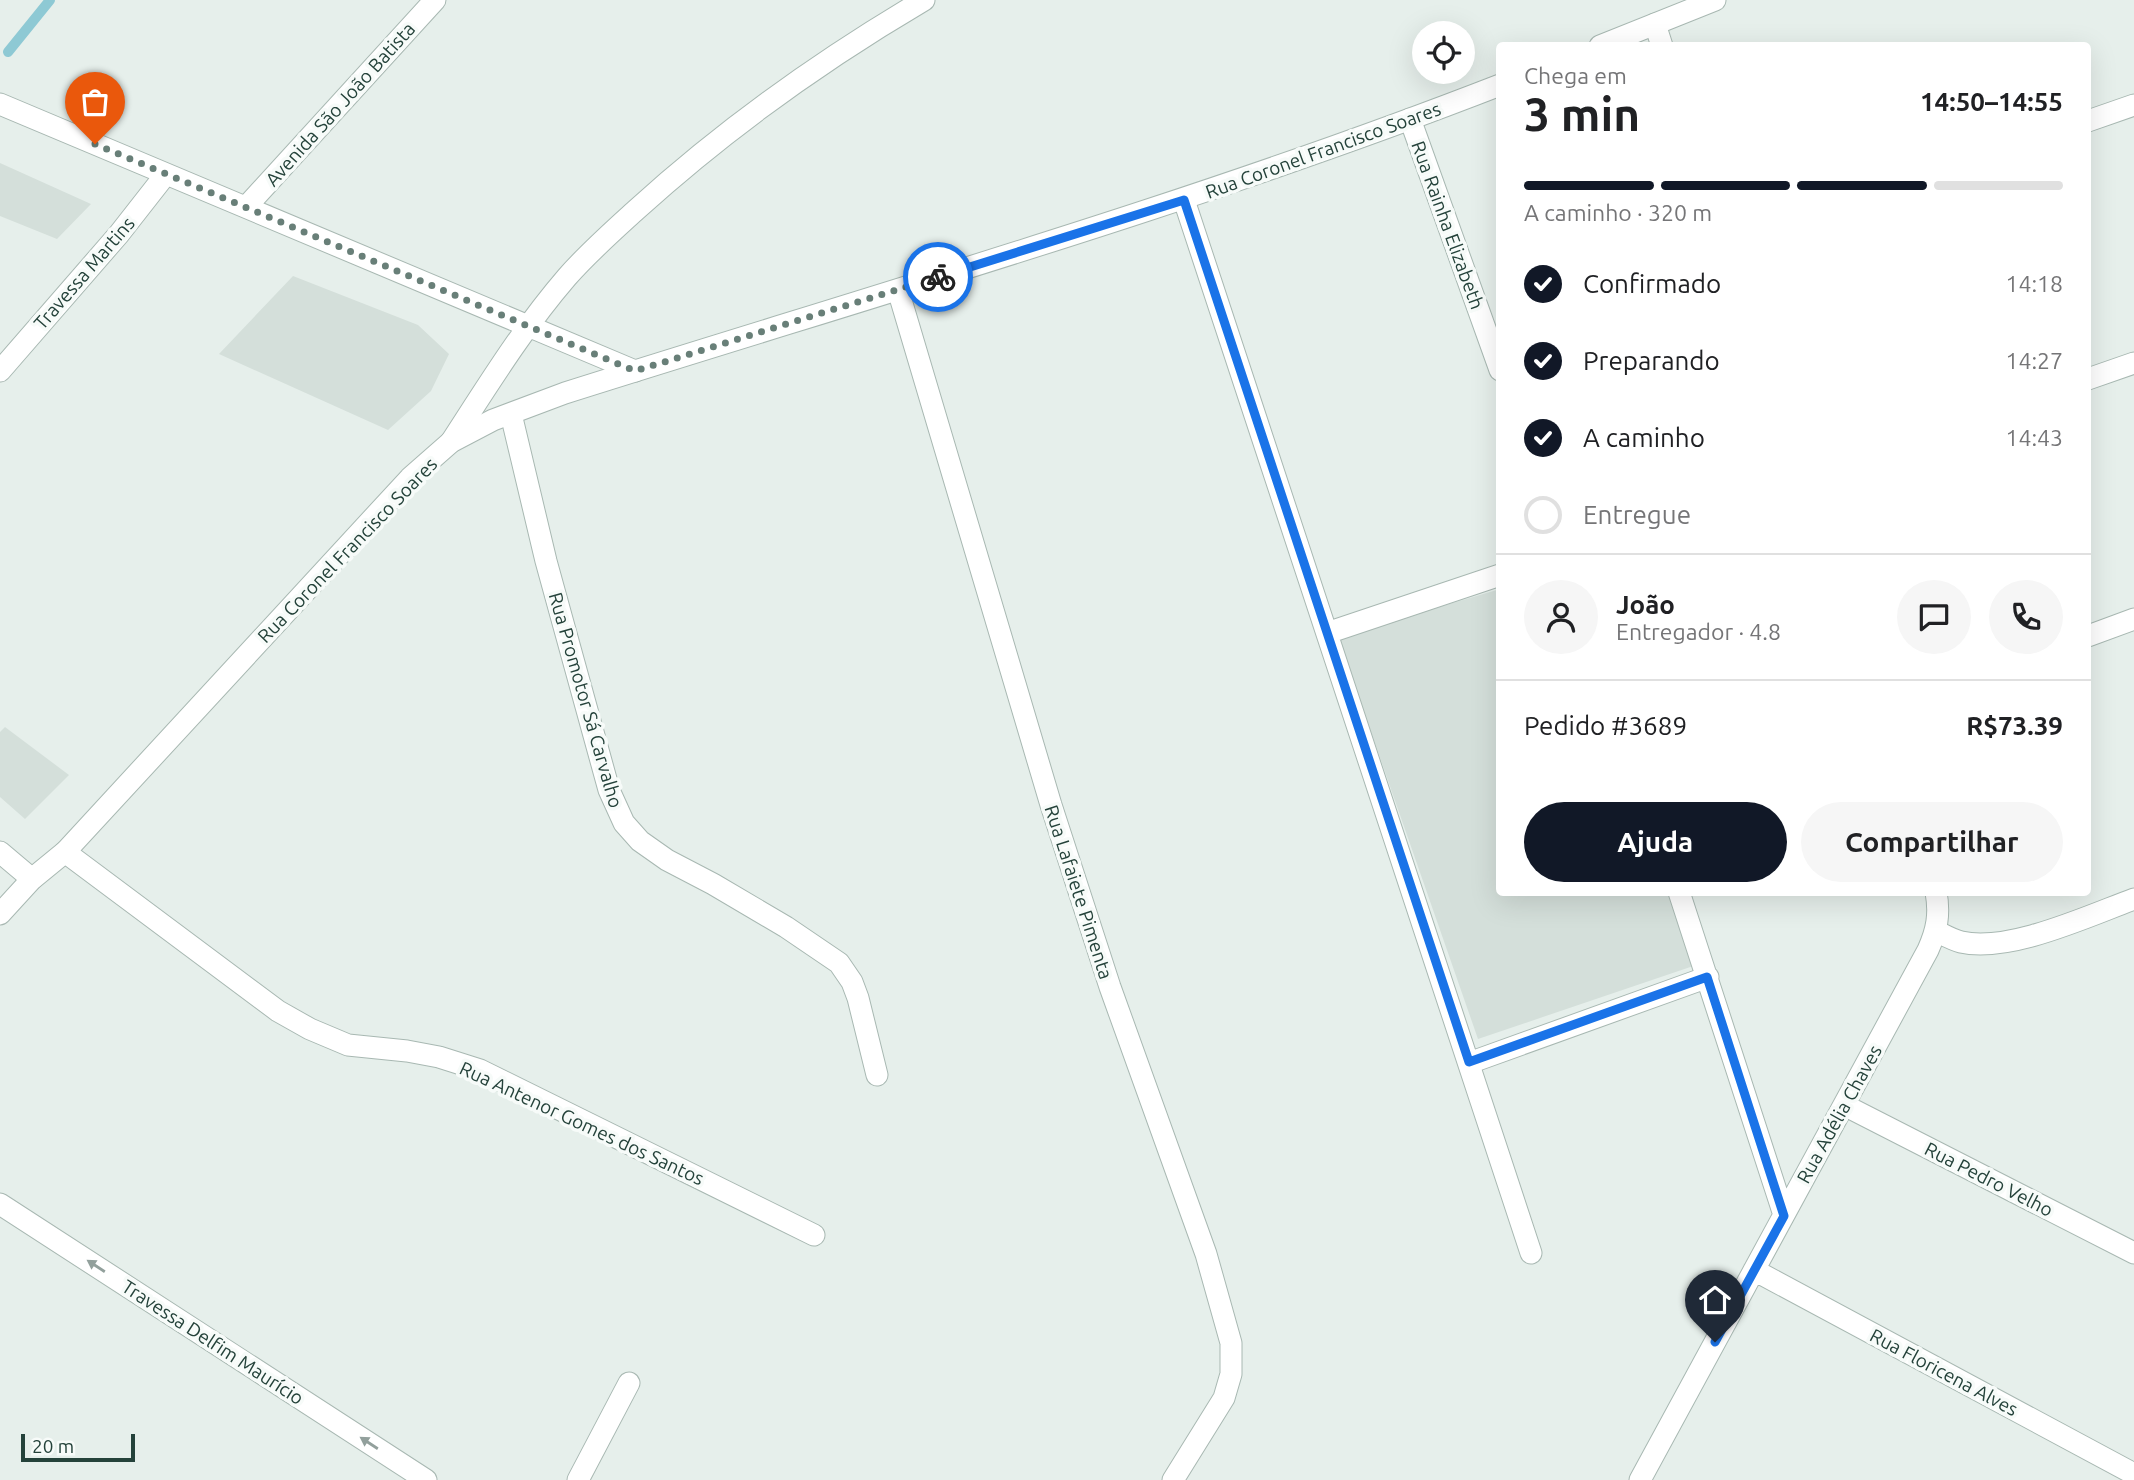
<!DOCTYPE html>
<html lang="pt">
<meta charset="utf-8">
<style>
body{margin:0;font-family:Ubuntu,sans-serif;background:#f6f6f6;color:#202124;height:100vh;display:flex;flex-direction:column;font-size:26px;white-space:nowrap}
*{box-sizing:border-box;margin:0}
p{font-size:23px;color:#757577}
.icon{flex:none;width:38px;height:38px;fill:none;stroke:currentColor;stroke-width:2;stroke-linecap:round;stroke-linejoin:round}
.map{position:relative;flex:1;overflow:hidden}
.sheet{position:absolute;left:1496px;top:42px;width:595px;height:854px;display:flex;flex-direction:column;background:#fff;border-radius:7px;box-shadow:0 7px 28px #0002}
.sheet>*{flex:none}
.tools{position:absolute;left:1412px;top:21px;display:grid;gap:14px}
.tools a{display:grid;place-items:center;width:63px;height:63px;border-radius:50%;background:#fff;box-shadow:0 7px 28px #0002;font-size:35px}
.scale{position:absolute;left:21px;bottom:18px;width:114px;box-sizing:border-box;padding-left:7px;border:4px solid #24423a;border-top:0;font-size:19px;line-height:24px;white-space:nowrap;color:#24423a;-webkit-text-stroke:5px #f7fbf9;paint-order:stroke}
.pin{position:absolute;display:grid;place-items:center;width:60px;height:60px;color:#fff;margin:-72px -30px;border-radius:50% 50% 50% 0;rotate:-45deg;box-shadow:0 0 7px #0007}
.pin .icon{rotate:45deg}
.courier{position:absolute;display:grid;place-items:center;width:70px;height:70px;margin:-35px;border:5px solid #1a73e8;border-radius:50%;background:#fff;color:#222;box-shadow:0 2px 9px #0007}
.overview em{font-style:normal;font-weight:600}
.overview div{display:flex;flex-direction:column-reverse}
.overview{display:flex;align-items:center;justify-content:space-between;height:119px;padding:0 28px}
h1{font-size:46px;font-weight:600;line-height:52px}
.bar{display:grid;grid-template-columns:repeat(4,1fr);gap:10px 7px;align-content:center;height:84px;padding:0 28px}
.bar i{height:9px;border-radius:5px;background:#e0e0e0}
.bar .active{background:#111827}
.bar p{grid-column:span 4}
.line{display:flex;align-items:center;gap:18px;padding:0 28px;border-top:2px solid #e0e0e0}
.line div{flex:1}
.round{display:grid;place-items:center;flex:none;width:74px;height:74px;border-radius:37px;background:#f6f6f6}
ol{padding:0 28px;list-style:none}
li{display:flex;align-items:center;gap:21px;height:77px}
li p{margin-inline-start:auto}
li .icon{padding:7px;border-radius:50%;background:#111827;color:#fff;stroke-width:4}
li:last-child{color:#757577}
li i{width:38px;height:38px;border:4px solid #e0e0e0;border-radius:50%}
.cta{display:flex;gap:14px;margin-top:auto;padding:14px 28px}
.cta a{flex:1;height:80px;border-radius:42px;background:#111827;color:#fff;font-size:28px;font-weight:600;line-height:80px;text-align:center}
.cta a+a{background:#f6f6f6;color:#202124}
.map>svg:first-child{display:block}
</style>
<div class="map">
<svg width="2134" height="1480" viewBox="0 0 2134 1480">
<rect width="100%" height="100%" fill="#e6efeb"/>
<!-- built -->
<path fill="#d4dfda" d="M0,163L91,204L57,239L0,216Z
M293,276L418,325L449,354L431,391L388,430L219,354Z
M1500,589V892L1685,893L1711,960L1478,1039L1338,637Z
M5,727L69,775L25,819L0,797V732Z"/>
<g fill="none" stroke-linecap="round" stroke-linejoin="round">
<!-- stream -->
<path stroke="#8ec9d4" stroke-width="10" d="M8,52L50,0"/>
<defs>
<path id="minor" d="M1655,24L1662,46
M0,104L635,371
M1410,119L1500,370
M2088,121L2134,105
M1184,200L1531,1253
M246,207L435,0
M898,290L1051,805L1110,987L1206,1254L1231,1343V1374L1224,1398L1173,1480
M0,371L119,234L166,174
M2088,379L2134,363
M511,414L546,561L609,790L624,823L640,841L667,860L713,884L786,927L839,963L852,982L858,998L877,1075
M451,442C488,385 523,328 567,277C588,253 613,231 636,210C724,130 822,60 924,0
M1327,633L1500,575
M2088,636L2134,619
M0,852L32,879
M65,852L278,1011L310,1029L348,1045L407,1051L439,1057L480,1070L814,1235
M1679,892L1784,1215
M1936,931C1944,935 1953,940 1961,942C2009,953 2088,916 2134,899
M1469,1063L1708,977
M1844,1105L2134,1253
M0,1204L426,1480
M1754,1270L2134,1474
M578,1480L629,1383
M1640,1480L1928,950C1937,930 1940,914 1936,892"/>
<path id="tertiary" d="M1600,46L1715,0
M0,914L32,879L65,852L410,478L451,442L493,420L565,393C878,294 1194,204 1500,85"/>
</defs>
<!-- minor casing -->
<use href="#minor" stroke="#a8b8b2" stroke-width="23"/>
<!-- tertiary casing -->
<use href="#tertiary" stroke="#a8b8b2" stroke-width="23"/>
<!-- minor -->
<use href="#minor" stroke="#fff" stroke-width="21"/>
<!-- tertiary -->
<use href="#tertiary" stroke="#fff" stroke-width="21"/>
</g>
<!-- one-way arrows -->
<defs><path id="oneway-solid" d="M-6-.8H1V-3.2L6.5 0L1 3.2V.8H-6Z" transform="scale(1.75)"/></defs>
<g fill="#92a09c">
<use href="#oneway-solid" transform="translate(96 1266) rotate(-147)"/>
<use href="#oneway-solid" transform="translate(369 1443) rotate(-147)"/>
</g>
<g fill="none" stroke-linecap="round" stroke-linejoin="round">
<!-- done -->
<path stroke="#687f78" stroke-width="7" stroke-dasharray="0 12.6" d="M95,144L635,371L938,277"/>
<!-- route -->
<path stroke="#1a73e8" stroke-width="9" d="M938,277L1184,200L1469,1062L1707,977L1784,1216L1715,1342"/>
</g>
<g text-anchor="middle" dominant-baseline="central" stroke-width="7" stroke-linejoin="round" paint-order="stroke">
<!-- street labels -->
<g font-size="19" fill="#24423a" stroke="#f7fbf9">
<text transform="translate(340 104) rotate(-48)">Avenida São João Batista</text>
<text transform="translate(1323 150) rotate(-20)">Rua Coronel Francisco Soares</text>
<text transform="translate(1448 225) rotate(70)">Rua Rainha Elizabeth</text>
<text transform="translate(84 273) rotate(-49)">Travessa Martins</text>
<text transform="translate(347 550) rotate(-46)">Rua Coronel Francisco Soares</text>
<text transform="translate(586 700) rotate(74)">Rua Promotor Sá Carvalho</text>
<text transform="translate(1079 892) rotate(72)">Rua Lafaiete Pimenta</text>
<text transform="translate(1839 1114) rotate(-61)">Rua Adélia Chaves</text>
<text transform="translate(582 1123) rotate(25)">Rua Antenor Gomes dos Santos</text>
<text transform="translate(1989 1179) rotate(27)">Rua Pedro Velho</text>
<text transform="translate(213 1342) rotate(33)">Travessa Delfim Maurício</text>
<text transform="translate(1944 1372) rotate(28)">Rua Floricena Alves</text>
</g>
</g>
</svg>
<div class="tools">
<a><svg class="icon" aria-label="locate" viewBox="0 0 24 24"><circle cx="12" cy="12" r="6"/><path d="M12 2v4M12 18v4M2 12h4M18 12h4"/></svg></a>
</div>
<div class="scale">20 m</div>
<div class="pin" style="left:95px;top:144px;background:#ea580c"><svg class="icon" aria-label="bag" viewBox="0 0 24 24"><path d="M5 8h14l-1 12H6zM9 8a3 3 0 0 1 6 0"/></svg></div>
<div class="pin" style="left:1715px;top:1342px;background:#1f2937"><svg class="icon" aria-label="home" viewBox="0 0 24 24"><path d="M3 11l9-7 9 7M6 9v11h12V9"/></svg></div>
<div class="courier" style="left:938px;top:277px"><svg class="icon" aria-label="bike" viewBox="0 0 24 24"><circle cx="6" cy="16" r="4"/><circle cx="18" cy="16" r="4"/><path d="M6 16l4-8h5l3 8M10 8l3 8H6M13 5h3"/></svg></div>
<section class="sheet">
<div class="overview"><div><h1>3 min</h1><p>Chega em</p></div><em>14:50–14:55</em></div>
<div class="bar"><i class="active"></i><i class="active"></i><i class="active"></i><i></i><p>A caminho · 320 m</p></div>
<ol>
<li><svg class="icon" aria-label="check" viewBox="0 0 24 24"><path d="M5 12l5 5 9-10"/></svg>Confirmado<p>14:18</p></li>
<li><svg class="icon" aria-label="check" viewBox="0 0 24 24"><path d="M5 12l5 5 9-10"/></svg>Preparando<p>14:27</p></li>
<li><svg class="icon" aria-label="check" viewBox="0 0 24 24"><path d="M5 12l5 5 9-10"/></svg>A caminho<p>14:43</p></li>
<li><i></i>Entregue</li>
</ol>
<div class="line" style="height:126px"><a class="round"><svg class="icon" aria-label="person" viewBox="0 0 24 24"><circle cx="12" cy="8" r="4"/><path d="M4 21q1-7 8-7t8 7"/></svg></a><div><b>João</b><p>Entregador · 4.8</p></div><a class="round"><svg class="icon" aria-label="chat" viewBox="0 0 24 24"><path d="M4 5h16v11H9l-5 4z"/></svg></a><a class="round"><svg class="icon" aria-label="phone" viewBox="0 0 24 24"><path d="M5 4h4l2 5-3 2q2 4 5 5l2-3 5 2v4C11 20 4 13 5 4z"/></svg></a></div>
<div class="line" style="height:91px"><div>Pedido #3689</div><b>R$73.39</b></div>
<div class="cta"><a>Ajuda</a><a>Compartilhar</a></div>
</section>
</div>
